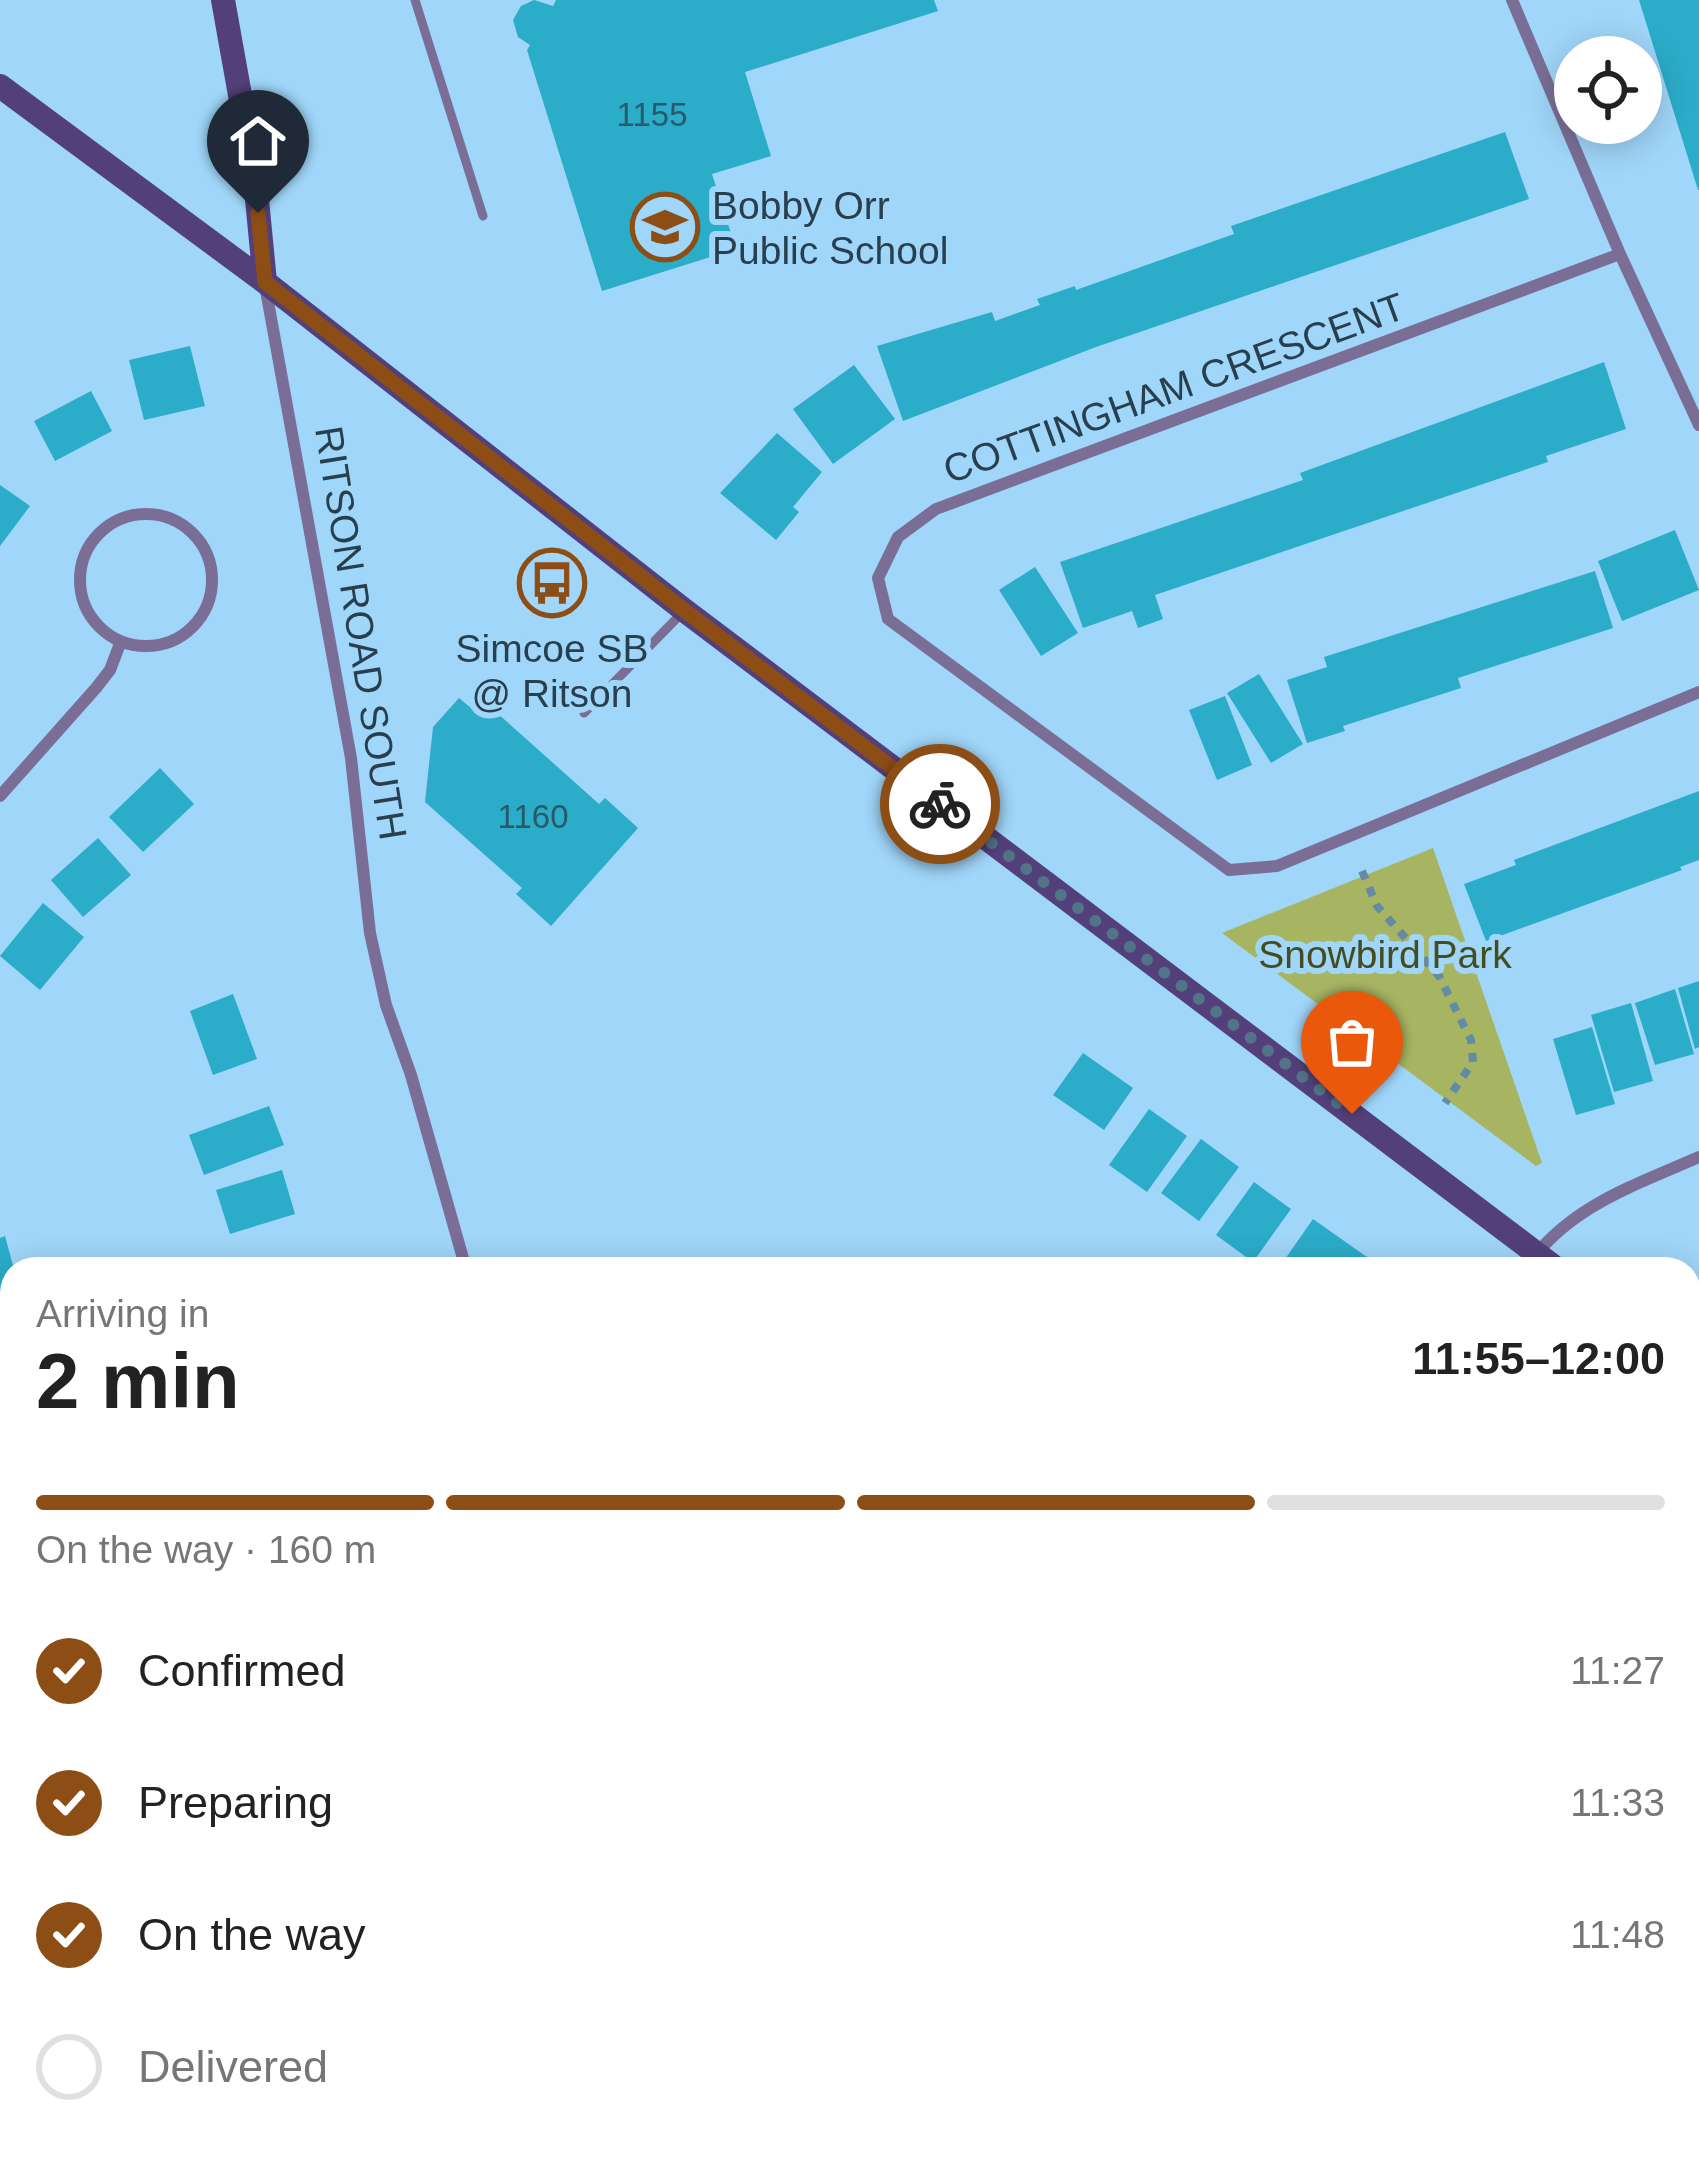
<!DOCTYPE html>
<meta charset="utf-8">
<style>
body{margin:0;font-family:Helvetica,sans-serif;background:#f2f2f2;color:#222;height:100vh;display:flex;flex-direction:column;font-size:45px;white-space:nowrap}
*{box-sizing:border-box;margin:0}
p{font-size:39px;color:#767676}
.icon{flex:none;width:66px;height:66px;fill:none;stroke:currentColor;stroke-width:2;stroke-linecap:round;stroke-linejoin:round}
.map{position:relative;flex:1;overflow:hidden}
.sheet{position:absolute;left:0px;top:1257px;width:1701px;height:903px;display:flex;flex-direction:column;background:#fff;border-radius:36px 36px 0 0;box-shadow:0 6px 30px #0003}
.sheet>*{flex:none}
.controls{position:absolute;left:1554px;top:36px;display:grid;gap:24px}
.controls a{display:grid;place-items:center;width:108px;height:108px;border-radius:50%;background:#fff;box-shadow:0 6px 30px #0003;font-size:60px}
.pin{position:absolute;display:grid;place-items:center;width:102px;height:102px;color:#fff;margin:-123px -51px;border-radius:50% 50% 50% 0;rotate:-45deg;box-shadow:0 0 12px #0007}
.pin .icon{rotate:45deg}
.courier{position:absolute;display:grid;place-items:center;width:120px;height:120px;margin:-60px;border:9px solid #8d4e15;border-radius:50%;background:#fff;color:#222;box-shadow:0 3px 15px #0007}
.head em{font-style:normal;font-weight:800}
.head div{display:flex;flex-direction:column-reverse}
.head{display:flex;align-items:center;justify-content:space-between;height:204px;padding:0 36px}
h1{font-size:78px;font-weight:800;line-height:90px}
.bar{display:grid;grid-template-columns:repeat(4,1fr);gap:18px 12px;align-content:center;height:144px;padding:0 36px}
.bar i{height:15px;border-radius:9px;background:#e0e0e0}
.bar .active{background:#8d4e15}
.bar p{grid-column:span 4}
ol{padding:0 36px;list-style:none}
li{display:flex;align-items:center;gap:36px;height:132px}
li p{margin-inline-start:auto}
li .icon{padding:12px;border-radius:50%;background:#8d4e15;color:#fff;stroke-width:4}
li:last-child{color:#767676}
li i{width:66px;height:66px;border:6px solid #e0e0e0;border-radius:50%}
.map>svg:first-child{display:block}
</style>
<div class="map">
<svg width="1699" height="2159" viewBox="0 0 1699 2159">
<rect width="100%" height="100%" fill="#a0d6f9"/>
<!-- green -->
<path fill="#a7b563" d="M1433,848L1542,1163L1536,1166L1222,933Z
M1689,2085L1699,2094V2159H1369L1367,2148H1689Z"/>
<!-- building -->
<path fill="#2bacc9" d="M534,0L553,6L556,0H934L938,11L745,72L771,156L712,174L736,249L602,291L527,50L530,45L518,37L513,20L521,6Z
M1639,0H1699V190H1698Z
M1505,132L1529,199L1096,347L903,421L877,346L992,312L995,321L1040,305L1037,299L1075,286L1076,290L1234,234L1231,226Z
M190,346L205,406L144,420L129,360Z
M1604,362L1626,429L1546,456L1548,462L1155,595L1163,619L1138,628L1132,611L1083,628L1060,562L1303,480L1300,473Z
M854,365L895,419L833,464L793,409Z
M91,391L112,431L55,461L34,421Z
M777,433L822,472L793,507L799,512L776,540L720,493Z
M0,485L30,506L0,546Z
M1675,530L1699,590L1622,621L1598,561Z
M1035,567L1078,633L1041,656L999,590Z
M1595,571L1613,628L1458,678L1461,688L1343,726L1345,731L1307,743L1287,680L1327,667L1324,657Z
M1259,674L1303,744L1271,763L1227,693Z
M1225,696L1252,765L1217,780L1189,710Z
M459,698L477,713L486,703L599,804L605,798L638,828L551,926L516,894L522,888L425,802L433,727Z
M160,768L194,804L143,852L109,817Z
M1699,791V860L1680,867L1682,870L1486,941L1464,884L1516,865L1514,860Z
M98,838L131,875L83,917L51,880Z
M43,903L84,937L40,990L0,956Z
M1699,981V1047L1695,1049L1678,988Z
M1675,989L1694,1054L1655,1065L1635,1003Z
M233,994L257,1059L213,1075L190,1011Z
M1631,1003L1653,1081L1614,1092L1591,1015Z
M1592,1027L1615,1104L1576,1115L1553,1039Z
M1083,1053L1133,1088L1104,1130L1053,1095Z
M269,1106L284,1145L204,1175L189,1135Z
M1149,1109L1187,1136L1147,1192L1109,1165Z
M1201,1139L1239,1167L1199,1221L1161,1193Z
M282,1170L295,1214L230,1234L216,1190Z
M1254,1182L1291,1209L1253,1262L1216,1235Z
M1313,1219L1384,1269H1292L1283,1262Z
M5,1236L14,1269L12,1308L0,1311V1238Z
M305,1258L308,1269H267V1267Z
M12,1332V1405L7,1406L0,1378V1335Z
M1689,1522L1699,1529V1566L1689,1580Z
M1689,1844L1699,1848V1870L1689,1895Z
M0,2057L12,2093V2116L0,2119Z
M12,2135V2148H25L28,2159H0V2139Z
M286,2148L289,2159H254V2158Z
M415,2148L418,2159H382L381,2158Z
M564,2148H595L599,2159H536Z
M872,2148H930L933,2159H876Z
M1169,2148H1249V2159H1169Z"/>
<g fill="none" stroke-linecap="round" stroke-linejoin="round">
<!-- path -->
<path stroke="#658ba4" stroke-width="8" stroke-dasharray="9 9" stroke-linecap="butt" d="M1362,871L1377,906L1439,976L1471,1040L1473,1062L1445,1103"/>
<!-- lane -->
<path stroke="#7a6e97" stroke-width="9" d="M415,0L483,216
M584,713L681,614"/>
<!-- street -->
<path stroke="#7a6e97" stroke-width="12" d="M1512,0L1620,254L1699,425
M1620,254L936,509L898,537L878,578L888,619L1229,870L1277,866L1699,692
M265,285L351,758L370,933L386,1005L411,1075L466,1269
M80 580a66 66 0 1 1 132 0a66 66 0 1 1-132 0Z
M0,796L96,688L110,670L121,641
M1525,1269C1567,1207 1633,1186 1699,1157
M0,1718L12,1755
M1689,2052L1699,2059
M136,2148L139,2159
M750,2148L753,2159
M1350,2148V2159"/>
<!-- secondary -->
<path stroke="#53407a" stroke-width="24" d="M223,0L255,179L265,282
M0,86L265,282L684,610L1557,1269
M1689,1369L1699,1376"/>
</g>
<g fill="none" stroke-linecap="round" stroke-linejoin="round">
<!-- done -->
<path stroke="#527489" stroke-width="12" stroke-dasharray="0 21.6" d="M940,804L1352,1114"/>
<!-- route -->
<path stroke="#8d4e15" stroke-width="15" d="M258,213L265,282L684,610L940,804"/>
</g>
<!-- icons -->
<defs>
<symbol id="school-ring" viewBox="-11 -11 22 22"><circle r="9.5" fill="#a0d6f9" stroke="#8d4e15" stroke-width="1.5"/><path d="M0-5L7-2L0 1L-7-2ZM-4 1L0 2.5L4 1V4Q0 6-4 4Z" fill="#8d4e15"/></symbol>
<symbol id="bus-ring" viewBox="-11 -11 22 22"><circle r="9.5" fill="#a0d6f9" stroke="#8d4e15" stroke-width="1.5"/><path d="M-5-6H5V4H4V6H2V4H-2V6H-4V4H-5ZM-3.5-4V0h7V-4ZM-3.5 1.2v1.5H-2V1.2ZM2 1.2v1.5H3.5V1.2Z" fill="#8d4e15"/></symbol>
</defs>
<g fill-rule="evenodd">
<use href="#school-ring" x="627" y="189" width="76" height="76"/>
<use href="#bus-ring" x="514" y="545" width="76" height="76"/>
</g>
<g text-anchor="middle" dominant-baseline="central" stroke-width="12" stroke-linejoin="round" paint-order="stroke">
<!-- number labels -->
<g font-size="33" fill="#295a6c">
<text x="652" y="114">1155</text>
<text x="533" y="816">1160</text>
</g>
<!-- poi labels -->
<g font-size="39" fill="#283f4d" stroke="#a0d6f9" text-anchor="start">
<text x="712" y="205">Bobby Orr<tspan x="712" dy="45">Public School</tspan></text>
<text x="552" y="648" text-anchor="middle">Simcoe SB<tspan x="552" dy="45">@ Ritson</tspan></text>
</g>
<!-- street labels -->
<g font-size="39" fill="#283f4d" stroke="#a0d6f9">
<text transform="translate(1174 388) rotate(-20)">COTTINGHAM CRESCENT</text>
<text transform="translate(361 633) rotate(81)">RITSON ROAD SOUTH</text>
</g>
<!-- park labels -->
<g font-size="39" fill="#454d1e" stroke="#a0d6f9">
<text x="1385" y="954">Snowbird Park</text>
</g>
</g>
</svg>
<div class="controls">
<a><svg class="icon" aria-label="locate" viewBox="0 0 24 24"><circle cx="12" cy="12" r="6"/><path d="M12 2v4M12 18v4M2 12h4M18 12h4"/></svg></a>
</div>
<div class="pin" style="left:1352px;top:1114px;background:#ea580c"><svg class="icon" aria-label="bag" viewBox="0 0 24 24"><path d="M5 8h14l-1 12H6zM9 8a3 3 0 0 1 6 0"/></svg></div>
<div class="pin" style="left:258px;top:213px;background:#1f2937"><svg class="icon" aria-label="home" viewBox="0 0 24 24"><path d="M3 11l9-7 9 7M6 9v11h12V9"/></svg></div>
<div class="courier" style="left:940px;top:804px"><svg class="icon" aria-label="bike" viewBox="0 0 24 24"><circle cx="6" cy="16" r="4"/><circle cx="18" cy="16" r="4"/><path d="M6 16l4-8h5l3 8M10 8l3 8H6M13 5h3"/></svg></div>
<section class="sheet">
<div class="head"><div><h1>2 min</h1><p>Arriving in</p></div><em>11:55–12:00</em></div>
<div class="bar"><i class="active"></i><i class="active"></i><i class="active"></i><i></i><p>On the way · 160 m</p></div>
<ol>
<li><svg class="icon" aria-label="check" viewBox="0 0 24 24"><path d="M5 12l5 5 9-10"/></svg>Confirmed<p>11:27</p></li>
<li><svg class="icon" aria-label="check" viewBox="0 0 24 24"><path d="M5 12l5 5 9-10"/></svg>Preparing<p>11:33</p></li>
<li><svg class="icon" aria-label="check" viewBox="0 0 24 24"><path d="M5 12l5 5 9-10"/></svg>On the way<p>11:48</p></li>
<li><i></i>Delivered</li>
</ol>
</section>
</div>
